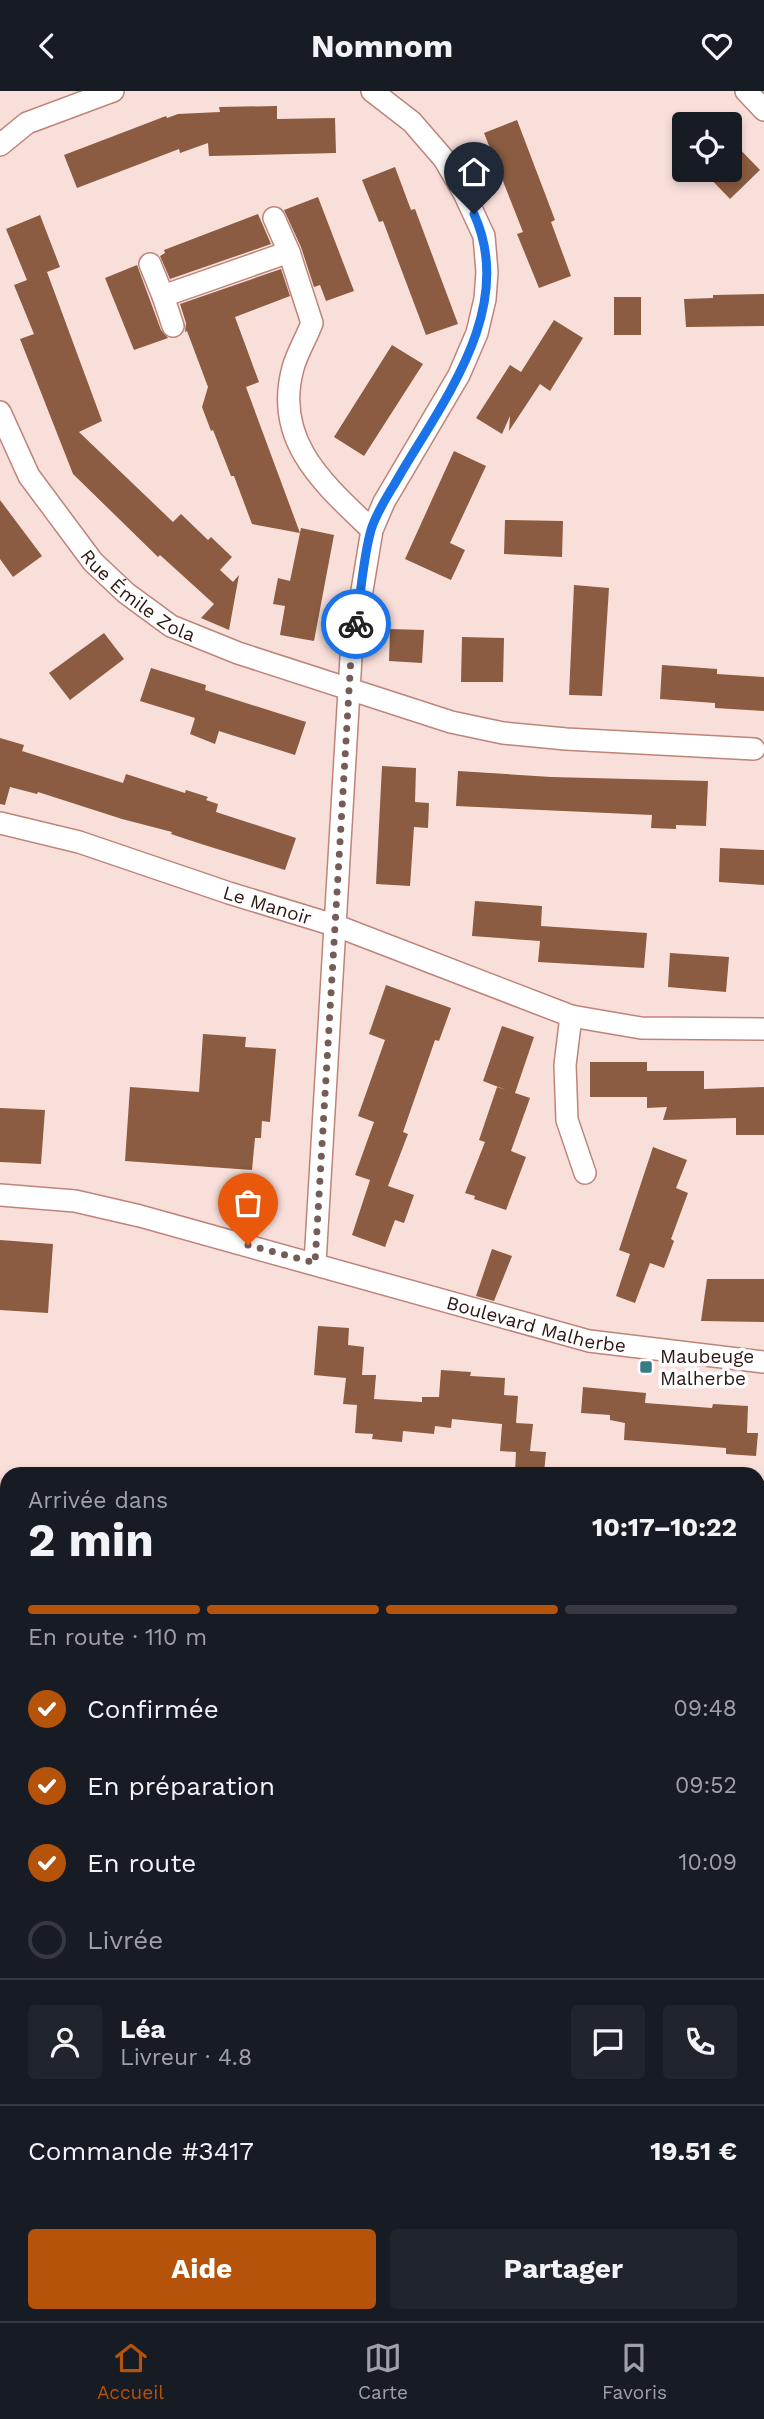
<!DOCTYPE html>
<html lang="fr">
<meta charset="utf-8">
<style>
body{margin:0;font-family:"Work Sans",sans-serif;background:#20242c;color:#f1f3f6;height:100vh;display:flex;flex-direction:column;font-size:26px;white-space:nowrap}
*{box-sizing:border-box;margin:0}
p{font-size:23px;color:#9ea1a6}
.icon{flex:none;width:38px;height:38px;fill:none;stroke:currentColor;stroke-width:2;stroke-linecap:round;stroke-linejoin:round}
.map{position:relative;flex:1;overflow:hidden}
.details{position:absolute;left:0px;top:1376px;width:765px;height:856px;display:flex;flex-direction:column;background:#171b24;border-radius:21px 21px 0 0;box-shadow:0 4px 10px #0003}
.details>*{flex:none}
.buttons{position:absolute;left:672px;top:21px;display:grid;gap:14px}
.buttons a{display:grid;place-items:center;width:70px;height:70px;border-radius:7px;background:#171b24;box-shadow:0 4px 10px #0003;font-size:35px}
.pin{position:absolute;display:grid;place-items:center;width:60px;height:60px;color:#fff;margin:-72px -30px;border-radius:50% 50% 50% 0;rotate:-45deg;box-shadow:0 0 7px #0007}
.pin .icon{rotate:45deg}
.courier{position:absolute;display:grid;place-items:center;width:70px;height:70px;margin:-35px;border:5px solid #1a73e8;border-radius:50%;background:#fff;color:#222;box-shadow:0 2px 9px #0007}
.overview em{font-style:normal;font-weight:700}
.overview div{display:flex;flex-direction:column-reverse}
.overview{display:flex;align-items:center;justify-content:space-between;height:119px;padding:0 28px}
h1{font-size:46px;font-weight:700;line-height:52px}
.bar{display:grid;grid-template-columns:repeat(4,1fr);gap:10px 7px;align-content:center;height:84px;padding:0 28px}
.bar i{height:9px;border-radius:5px;background:#363941}
.bar .on{background:#b45309}
.bar p{grid-column:span 4}
.line{display:flex;align-items:center;gap:18px;padding:0 28px;border-top:2px solid #363941}
.line div{flex:1}
.round{display:grid;place-items:center;flex:none;width:74px;height:74px;border-radius:7px;background:#20242c}
ol{padding:0 28px;list-style:none}
li{display:flex;align-items:center;gap:21px;height:77px}
li p{margin-inline-start:auto}
li .icon{padding:7px;border-radius:50%;background:#b45309;color:#fff;stroke-width:4}
li:last-child{color:#9ea1a6}
li i{width:38px;height:38px;border:4px solid #363941;border-radius:50%}
.action{display:flex;gap:14px;margin-top:auto;padding:14px 28px}
.action a{flex:1;height:80px;border-radius:7px;background:#b45309;color:#fff;font-size:28px;font-weight:700;line-height:80px;text-align:center}
.action a+a{background:#20242c;color:#f1f3f6}
header{display:flex;justify-content:space-between;align-items:center;height:91px;padding:0 28px;background:#171b24;font-size:32px;font-weight:700}
.tabs{display:flex;justify-content:space-around;align-items:center;height:98px;border-top:2px solid #363941;background:#171b24;font-size:19px;color:#9ea1a6}
.tabs a{display:grid;justify-items:center;gap:4px}
.tabs .on{color:#b45309}
.map>svg:first-child{display:block}
</style>
<header><svg class="icon" aria-label="back" viewBox="0 0 24 24"><path d="M15 5l-7 7 7 7"/></svg>Nomnom<svg class="icon" aria-label="heart" viewBox="0 0 24 24"><path d="M12 20l-8-8c-3-5 5-10 8-4 3-6 11-1 8 4z"/></svg></header>
<div class="map">
<svg width="764" height="2230" viewBox="0 0 764 2230">
<rect width="100%" height="100%" fill="#f9dfda"/>
<!-- built -->
<path fill="#fdd2ca" d="M0,1386H7V2170L0,2169Z
M758,1642L764,1674V2161L758,2158Z"/>
<!-- building -->
<path fill="#8b5c41" d="M277,15V28L335,27L336,62L209,65L208,52L180,62L179,58L77,97L64,64L166,25L167,27L178,23L220,21L219,16Z
M517,29L555,129L551,131L571,185L539,197L517,143L523,141L484,42Z
M730,48L760,79L730,108L702,79H730Z
M395,76L411,119L415,118L458,233L426,244L383,130L379,131L362,89Z
M318,106L354,200L326,210L320,194L314,196L301,156L284,119Z
M258,123L271,153L170,188L160,165L165,162L164,159Z
M40,124L60,176L47,181L102,330L79,341L173,431L181,423L208,449L211,446L232,466L220,479L233,491L239,484L229,539L201,527L214,513L160,464L158,466L73,383L20,248L34,243L14,194L27,189L6,138Z
M137,174L161,239L168,247L134,259L105,187Z
M281,178L290,205L235,226L259,291L246,296L300,442L252,433L234,385H231L213,339L211,340L202,316L208,296L187,240L185,241L186,232L180,213Z
M764,203V235L686,236L684,208L713,207V204Z
M614,206H641V244H614Z
M554,229L583,247L550,300L540,293L509,340L510,325L502,343L476,327L510,274L521,281Z
M392,254L423,273L364,365L334,346Z
M454,360L486,375L450,452L465,459L451,489L405,468Z
M0,409L42,465L13,486L0,468Z
M505,429L563,430L562,466L504,463Z
M301,437L334,444L314,550L280,544L285,515L273,513L278,487L290,490Z
M574,494L609,497L602,605L569,604Z
M390,538L424,539L422,572L389,570Z
M104,542L124,568L70,609L49,582Z
M462,546L504,547L503,591H461Z
M662,574L717,578V583L764,586V620L715,617V612L660,608Z
M151,577L206,594L205,599L306,631L295,664L219,640L215,653L190,643L195,627L140,610Z
M0,647L24,654L22,660L123,692L126,683L185,702L186,699L208,706L206,709L218,713L216,721L296,747L285,779L198,752L171,743L172,741L122,728L38,701L37,703L10,696L5,714L0,713Z
M382,675L416,677L415,711L429,712L428,737L414,736L410,795L376,793Z
M458,680L551,686L708,690L706,735L676,734V738L651,737L652,724L456,715Z
M720,757L764,759V794L719,791Z
M475,810L542,815L541,835L647,842L644,877L538,871L540,850L472,845Z
M670,862L729,866L726,901L668,896Z
M386,894L451,917L439,950L435,949L403,1041L408,1043L388,1095L414,1104L404,1132L395,1129L385,1156L352,1144L370,1089L355,1084L374,1031L358,1025L385,949L369,943Z
M502,935L534,946L515,1002L530,1007L511,1060L526,1066L506,1119L474,1108L475,1105L465,1102L485,1051L479,1049L497,996L506,999L483,990Z
M203,943L246,946L245,956L276,958L270,1031L262,1030L261,1047H255L252,1079L125,1070L130,996L199,1001Z
M590,971H647V980H704V998L764,996V1044H736V1027L663,1029L667,1016L647,1017V1006H590Z
M0,1017L45,1019L41,1073L0,1071Z
M653,1056L687,1069L676,1097L688,1102L671,1148L674,1150L664,1177L650,1172L635,1212L616,1205L630,1163L619,1159Z
M0,1149L53,1153L48,1222L0,1219Z
M492,1158L512,1165L494,1210L476,1205Z
M707,1188H764V1231L701,1230Z
M318,1235L349,1237L348,1254L364,1256L362,1284H376L374,1308L422,1311V1306H439L441,1279L471,1281L470,1285L505,1287L504,1304L518,1305L516,1332L533,1333L530,1360L546,1361L544,1382H515L516,1361L500,1360L502,1333L452,1328L451,1337L435,1335L434,1343L403,1340L402,1351L372,1348L373,1343L355,1342L357,1314L343,1313L346,1287L314,1284Z
M583,1296L646,1302L645,1312L712,1317L713,1313L748,1315L747,1342H758L756,1365L726,1363V1357L624,1349L625,1332L610,1329V1324L581,1322Z"/>
<g fill="none" stroke-linecap="round" stroke-linejoin="round">
<defs>
<g id="street">
<path d="M746,0L764,19"/>
<path d="M0,54L27,32L113,0"/>
<path d="M274,127L289,161"/>
<path d="M150,173L163,205L289,161L312,232C306,248 297,262 293,277C273,350 324,393 372,439"/>
<path d="M163,205L173,235"/>
<path id="s1" d="M0,321L29,385L93,471L126,502L171,535L238,562L451,631L503,642L566,648L754,658"/>
<path id="s2" d="M0,732L79,751L229,802L337,835L571,925L641,937L764,938"/>
<path d="M571,925L565,974L567,1029L585,1082"/>
<path id="s3" d="M0,1104L75,1110L140,1125L589,1250L764,1271"/>
<path d="M315,1172L351,566L372,439L384,411L459,284L477,242L485,208L487,181L484,145L464,102L444,68L412,31L372,0"/>
<path d="M0,2184H7"/>
<path d="M758,2189L764,2191"/>
<path d="M53,2230V2224"/>
</g>
</defs>
<!-- street casing -->
<use href="#street" stroke="#be8479" stroke-width="24"/>
<!-- street -->
<use href="#street" stroke="#fff" stroke-width="21"/>
</g>
<g fill="none" stroke-linecap="round" stroke-linejoin="round">
<!-- done -->
<path stroke="#745d59" stroke-width="7" stroke-dasharray="0 12.6" d="M248,1154L315,1172L351,566L356,533"/>
<!-- route -->
<path stroke="#1a73e8" stroke-width="9" d="M356,533C361,503 363,467 371,439C377,419 391,400 401,382C446,306 516,215 474,123"/>
</g>
<!-- markers -->
<rect fill="#367c88" stroke="#fff" stroke-width="2.5" x="639" y="1269" width="14" height="14" rx="3.5"/>
<g text-anchor="middle" dominant-baseline="central" stroke-width="7" stroke-linejoin="round" paint-order="stroke">
<!-- street labels -->
<g font-size="19" fill="#2d1713" stroke="#fff">
<text stroke="none"><textPath href="#s1" startOffset="234">Rue Émile Zola</textPath></text>
<text stroke="none"><textPath href="#s2" startOffset="280">Le Manoir</textPath></text>
<text stroke="none"><textPath href="#s3" startOffset="553">Boulevard Malherbe</textPath></text>
</g>
<!-- poi labels -->
<g font-size="19" fill="#2d1713" stroke="#fff" text-anchor="start">
<text x="660" y="1265">Maubeuge<tspan x="660" dy="22">Malherbe</tspan></text>
</g>
</g>
</svg>
<div class="buttons">
<a><svg class="icon" aria-label="locate" viewBox="0 0 24 24"><circle cx="12" cy="12" r="6"/><path d="M12 2v4M12 18v4M2 12h4M18 12h4"/></svg></a>
</div>
<div class="pin" style="left:248px;top:1154px;background:#ea580c"><svg class="icon" aria-label="bag" viewBox="0 0 24 24"><path d="M5 8h14l-1 12H6zM9 8a3 3 0 0 1 6 0"/></svg></div>
<div class="pin" style="left:474px;top:123px;background:#1f2937"><svg class="icon" aria-label="home" viewBox="0 0 24 24"><path d="M3 11l9-7 9 7M6 9v11h12V9"/></svg></div>
<div class="courier" style="left:356px;top:533px"><svg class="icon" aria-label="bike" viewBox="0 0 24 24"><circle cx="6" cy="16" r="4"/><circle cx="18" cy="16" r="4"/><path d="M6 16l4-8h5l3 8M10 8l3 8H6M13 5h3"/></svg></div>
<section class="details">
<div class="overview"><div><h1>2 min</h1><p>Arrivée dans</p></div><em>10:17–10:22</em></div>
<div class="bar"><i class="on"></i><i class="on"></i><i class="on"></i><i></i><p>En route · 110 m</p></div>
<ol>
<li><svg class="icon" aria-label="check" viewBox="0 0 24 24"><path d="M5 12l5 5 9-10"/></svg>Confirmée<p>09:48</p></li>
<li><svg class="icon" aria-label="check" viewBox="0 0 24 24"><path d="M5 12l5 5 9-10"/></svg>En préparation<p>09:52</p></li>
<li><svg class="icon" aria-label="check" viewBox="0 0 24 24"><path d="M5 12l5 5 9-10"/></svg>En route<p>10:09</p></li>
<li><i></i>Livrée</li>
</ol>
<div class="line" style="height:126px"><a class="round"><svg class="icon" aria-label="person" viewBox="0 0 24 24"><circle cx="12" cy="8" r="4"/><path d="M4 21q1-7 8-7t8 7"/></svg></a><div><b>Léa</b><p>Livreur · 4.8</p></div><a class="round"><svg class="icon" aria-label="chat" viewBox="0 0 24 24"><path d="M4 5h16v11H9l-5 4z"/></svg></a><a class="round"><svg class="icon" aria-label="phone" viewBox="0 0 24 24"><path d="M5 4h4l2 5-3 2q2 4 5 5l2-3 5 2v4C11 20 4 13 5 4z"/></svg></a></div>
<div class="line" style="height:91px"><div>Commande #3417</div><b>19.51 €</b></div>
<div class="action"><a>Aide</a><a>Partager</a></div>
</section>
</div>
<nav class="tabs">
<a class="on"><svg class="icon" aria-label="home" viewBox="0 0 24 24"><path d="M3 11l9-7 9 7M6 9v11h12V9"/></svg>Accueil</a>
<a><svg class="icon" aria-label="map" viewBox="0 0 24 24"><path d="M3 6l6-2 6 2 6-2v14l-6 2-6-2-6 2zM9 4v14M15 6v14"/></svg>Carte</a>
<a><svg class="icon" aria-label="saved" viewBox="0 0 24 24"><path d="M7 4h10v16l-5-4-5 4z"/></svg>Favoris</a>
</nav>
